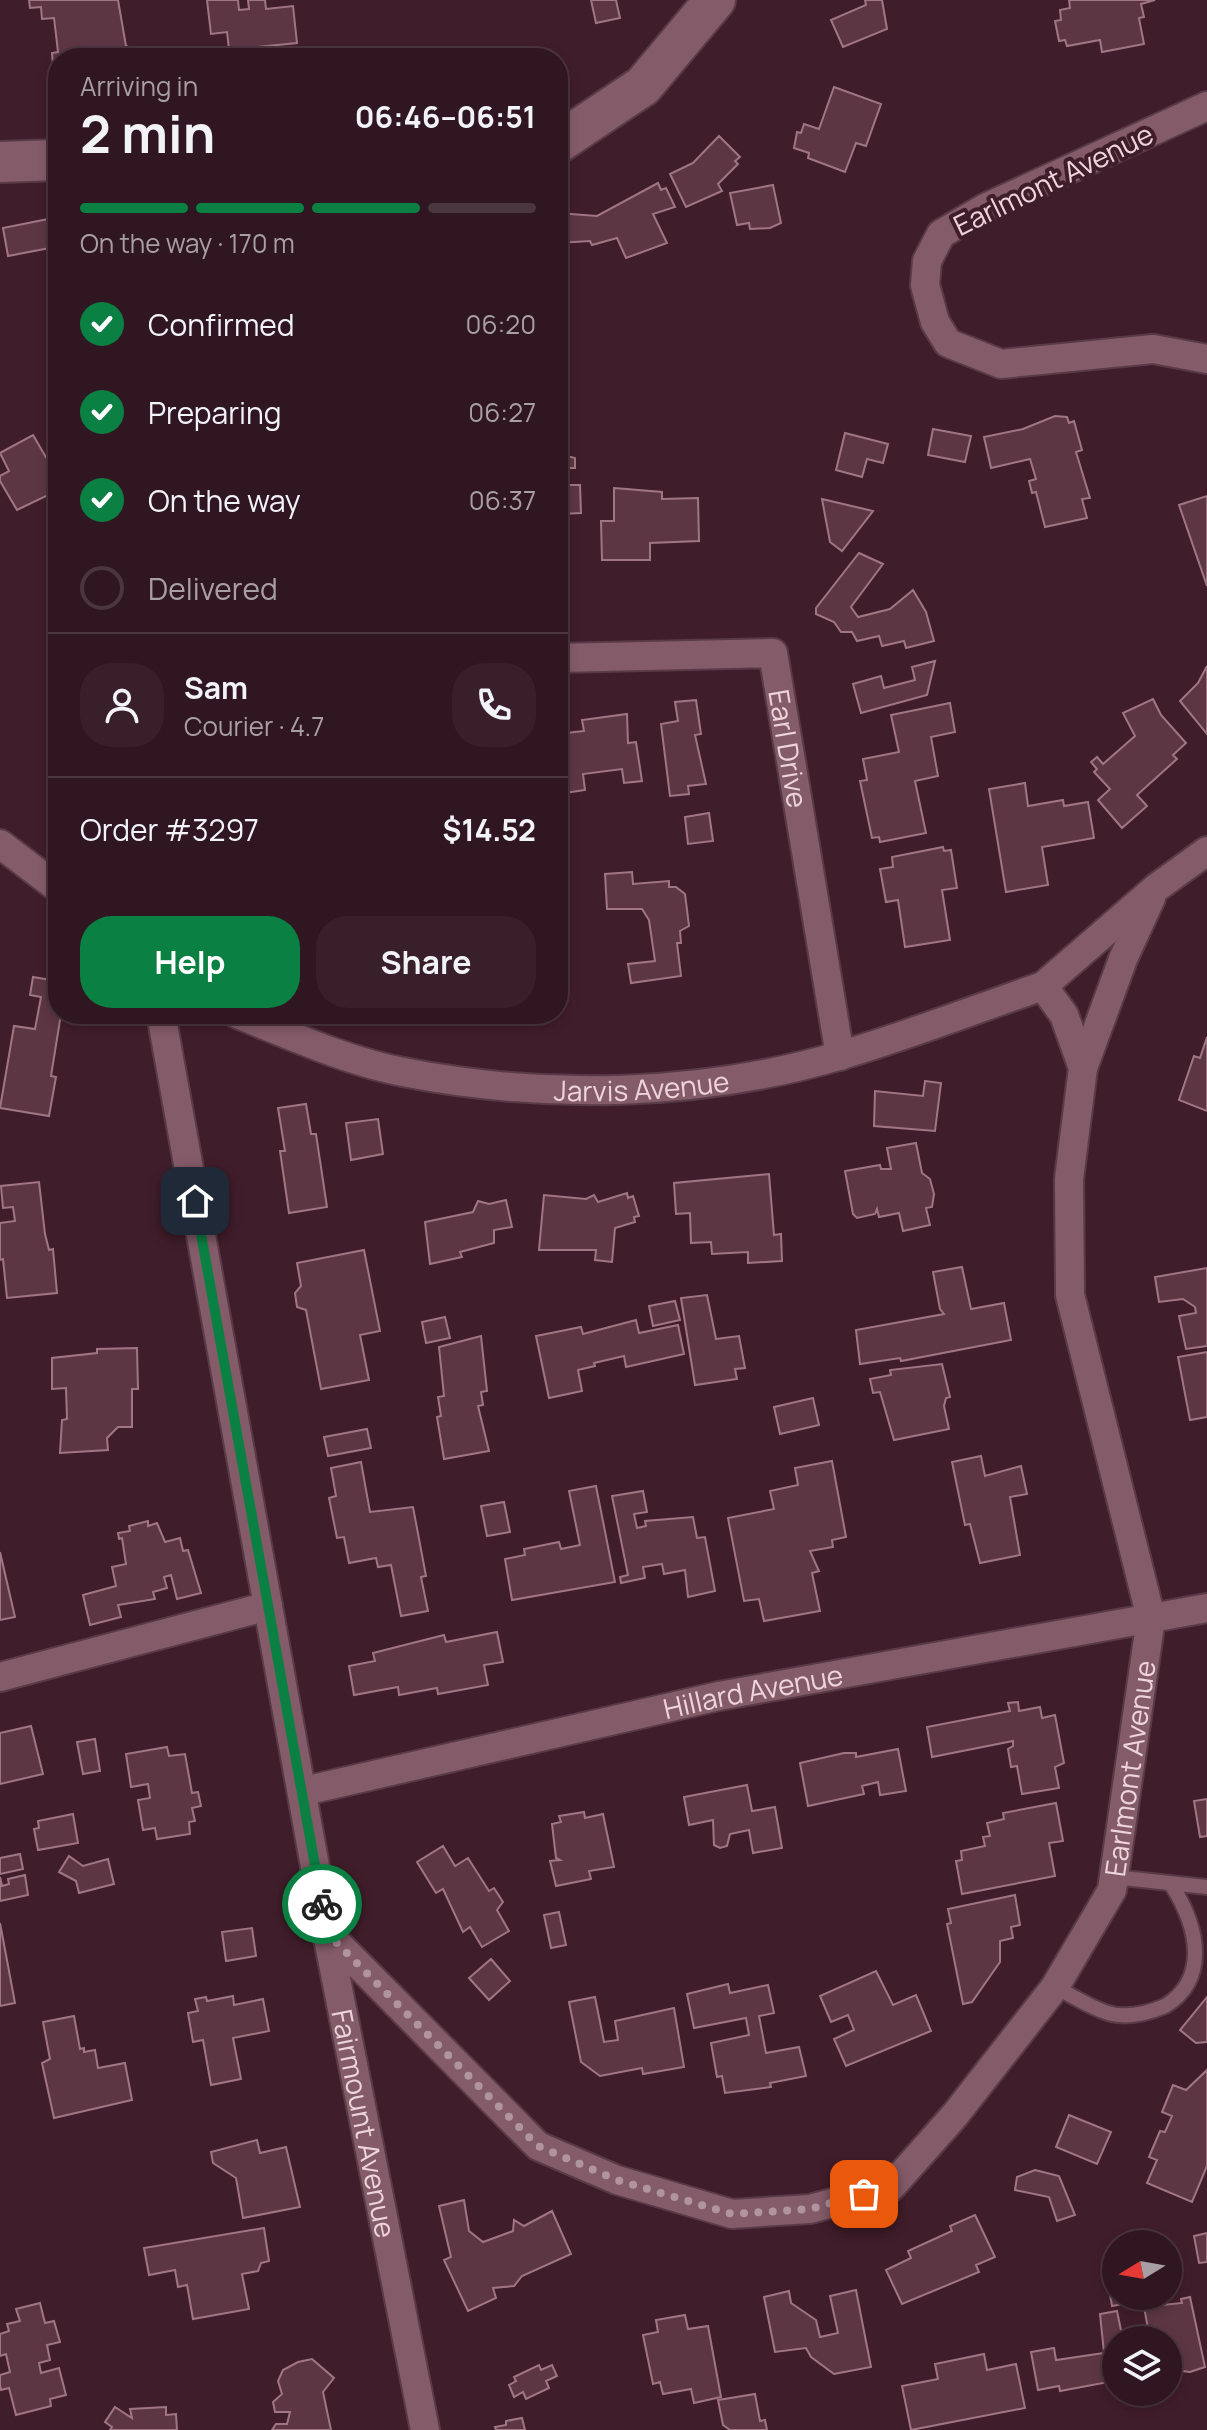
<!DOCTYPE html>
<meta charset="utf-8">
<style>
body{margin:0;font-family:Manrope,sans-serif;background:#381f29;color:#f1f3f6;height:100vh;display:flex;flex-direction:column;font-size:30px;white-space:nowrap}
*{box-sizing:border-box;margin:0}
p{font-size:26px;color:#a89fa5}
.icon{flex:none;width:44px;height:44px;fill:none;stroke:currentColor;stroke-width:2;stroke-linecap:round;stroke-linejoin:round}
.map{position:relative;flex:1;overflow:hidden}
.side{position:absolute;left:48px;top:48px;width:520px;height:976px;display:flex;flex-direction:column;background:#301620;border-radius:32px;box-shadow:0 4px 12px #0003,0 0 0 2px #4b353e}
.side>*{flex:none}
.needle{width:52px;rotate:259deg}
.tools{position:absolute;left:1102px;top:2230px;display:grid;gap:16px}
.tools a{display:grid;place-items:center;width:80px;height:80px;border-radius:50%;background:#301620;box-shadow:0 4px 12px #0003,0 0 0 2px #4b353e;font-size:40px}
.pin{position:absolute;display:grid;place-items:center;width:68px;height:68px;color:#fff;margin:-34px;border-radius:16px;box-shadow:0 4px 12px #0006}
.courier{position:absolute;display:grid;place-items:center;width:80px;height:80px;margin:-40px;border:6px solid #0b8043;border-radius:50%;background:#fff;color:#222;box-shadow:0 2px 10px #0007}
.headline em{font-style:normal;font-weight:700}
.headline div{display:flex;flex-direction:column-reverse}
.headline{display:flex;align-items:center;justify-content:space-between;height:136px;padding:0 32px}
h1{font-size:52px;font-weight:700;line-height:60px}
.bar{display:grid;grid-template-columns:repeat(4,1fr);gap:12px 8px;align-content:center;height:96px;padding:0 32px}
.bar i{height:10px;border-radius:6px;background:#4b353e}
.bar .selected{background:#0b8043}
.bar p{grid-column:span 4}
.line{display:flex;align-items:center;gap:20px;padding:0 32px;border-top:2px solid #4b353e}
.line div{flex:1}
.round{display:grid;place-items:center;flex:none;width:84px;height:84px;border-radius:32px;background:#381f29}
ol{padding:0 32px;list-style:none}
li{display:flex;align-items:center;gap:24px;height:88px}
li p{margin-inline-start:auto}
li .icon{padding:8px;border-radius:50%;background:#0b8043;color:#fff;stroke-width:4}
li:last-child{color:#a89fa5}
li i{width:44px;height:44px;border:4px solid #4b353e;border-radius:50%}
.cta{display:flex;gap:16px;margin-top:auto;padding:16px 32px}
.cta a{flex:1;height:92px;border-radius:32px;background:#0b8043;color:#fff;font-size:32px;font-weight:700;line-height:92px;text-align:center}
.cta a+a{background:#381f29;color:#f1f3f6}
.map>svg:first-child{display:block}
</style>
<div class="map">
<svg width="1207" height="2430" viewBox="0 0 1207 2430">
<rect width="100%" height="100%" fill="#401d2a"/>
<!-- building -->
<path fill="#5d3644" stroke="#a17684" stroke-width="2" d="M29,0H118L126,46L131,48L135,58H58V78L54,79L52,53L58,52L54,18L42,19L41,7L30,8Z
M207,0H238L239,10L249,9L248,0H265L266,9L293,6L297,43L258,47L259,58H230L227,32L211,34Z
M591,0H616L620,18L596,23Z
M865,0H882L887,29L843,47L831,20L866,5Z
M1069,0H1155L1141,4L1144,17L1139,18L1144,44L1102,52L1100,40L1067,46L1065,40L1059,41L1055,21L1061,20L1060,10L1070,8Z
M834,87L881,104L866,146L856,143L845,172L808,158L809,153L794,148L797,132L801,133L804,124L819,129Z
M719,136L740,157L735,161L738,164L718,184L722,191L686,207L670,174L693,163Z
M658,183L661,190L666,188L675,207L653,214L667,243L626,258L617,238L592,245L590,241L558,243V213L597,216Z
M773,185L781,223L770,228L750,229L749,223L737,225L730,193Z
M58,217V281L56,282L50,248L8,256L3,228Z
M1055,416L1067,417L1069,423L1074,421L1082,450L1076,452L1090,498L1082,499L1087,518L1045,527L1036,492L1032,493L1029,481L1036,479L1030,459L991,468L984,437L1023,429Z
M933,429L971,436L965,462L928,455Z
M845,433L888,444L883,463L867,459L862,477L836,470Z
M33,435L54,471L58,469V509L50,494L17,510L0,481V476L9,471L0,453Z
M558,454L575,458V468H565L566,485H580L581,513L561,514L558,524Z
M614,488L662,492V499L698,498L699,541L650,543V560H602L601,521H614Z
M1207,496V586L1179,505Z
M822,499L873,511L842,551L830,542Z
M859,553L883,564L851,607L858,617L890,609L913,590L926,612L934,641L906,648L904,641L882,646L879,636L857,641L852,632H841L834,622L816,614V608Z
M935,661L927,695L861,713L853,684L881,676L884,688L915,680L912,667Z
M1207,666V734L1180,701L1198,683Z
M1153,699L1161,715L1186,743L1173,755L1177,759L1137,795L1147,806L1122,828L1098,800L1110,789L1094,772L1097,769L1091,762L1097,757L1103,764L1135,736L1123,713Z
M696,700L701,734L695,735L706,784L688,786L689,794L670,796L661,724L678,721L675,702Z
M950,703L955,732L931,737L938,776L915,781L926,833L880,842L879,837L872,838L860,781L867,780L863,759L899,752L891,715Z
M627,714L628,743L636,742L642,781L624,783L622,769L583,774L585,790L558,794V734L584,731L582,720Z
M1025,783L1028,806L1063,800L1064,806L1088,802L1094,838L1042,847L1048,885L1006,892L989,789Z
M709,813L713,841L688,844L685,817Z
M943,847L944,851L951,850L957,888L942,890L950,940L905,947L898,900L886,902L880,869L893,867L892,857Z
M632,872L633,884L669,881V887H676L685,894L689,926L680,931L681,943H677L681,976L631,983L628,964L655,961L649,920L642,909H607L605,874Z
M33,977L58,981L54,1003L58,1004V1014H61L51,1076L56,1077L49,1116L0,1108L14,1026L35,1029L41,997L30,995Z
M1207,1037V1111L1179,1100L1194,1056L1200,1058Z
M925,1081L941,1083L935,1131L874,1126L875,1091L923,1096Z
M306,1104L311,1134H316L327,1207L289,1213L280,1151H285L278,1108Z
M378,1119L383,1154L351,1160L346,1123Z
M916,1143L922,1173L930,1179L934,1194L932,1207L926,1208L930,1225L903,1231L899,1213L879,1217L877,1209L875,1214L857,1218L853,1214L845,1171L880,1165L881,1169H891L887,1148Z
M769,1174L774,1235L781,1234L782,1261L748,1263V1252L712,1254L711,1242L691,1243L690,1213L676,1214L674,1183Z
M39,1182L45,1234L49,1250L53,1249L57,1293L7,1298L3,1259L0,1260V1223L15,1221L13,1207L3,1208L1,1186Z
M627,1193L628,1198L633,1196L639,1216L634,1217L635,1222L615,1228L612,1262L595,1260L596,1250H539L544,1195L586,1199L594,1195L598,1202Z
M506,1200L512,1227L494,1230V1243L460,1252L462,1257L430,1264L425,1222L473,1212L478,1201L489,1204Z
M364,1250L380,1331L360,1335L369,1380L321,1389L306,1310L297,1307L295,1293L301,1286L297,1263Z
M962,1267L971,1309L1004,1303L1011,1340L901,1361L900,1358L860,1364L856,1330L944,1314L940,1309L933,1272Z
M1207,1268V1346L1186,1349L1179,1316L1196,1313L1195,1307L1183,1299L1159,1302L1155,1277Z
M707,1295L716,1339L739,1336L745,1368L735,1369L737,1379L695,1385L681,1298Z
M675,1301L680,1320L653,1326L649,1306Z
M445,1317L450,1338L426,1343L422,1322Z
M636,1320L639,1333L678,1325L684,1354L626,1367L624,1356L594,1363L595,1366L578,1370L582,1391L549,1398L536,1336L581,1327L583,1334Z
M481,1336L487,1391L481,1392L483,1405L478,1406L489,1451L444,1459L437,1417L441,1416L438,1397L444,1396L439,1347Z
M137,1348L138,1389H132V1427H118L107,1438L108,1450L60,1453L62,1420L67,1419L66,1388L52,1389V1358L97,1353V1349Z
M1207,1352V1417L1190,1420L1178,1357Z
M942,1364L950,1397L946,1398L944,1406L949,1429L894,1440L880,1392L873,1393L870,1379L891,1375L890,1370Z
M813,1398L819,1425L780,1434L774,1407Z
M367,1429L371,1448L328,1456L324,1437Z
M981,1456L985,1476L1021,1466L1027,1494L1010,1497L1020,1555L980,1563L970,1524L965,1525L952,1462Z
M832,1461L846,1537L832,1540L833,1547L810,1551L819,1571L812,1573L820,1611L764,1621L759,1599L744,1601L728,1518L774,1509L770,1491L798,1485L795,1468Z
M361,1462L370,1512L413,1507L426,1576L421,1577L428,1611L401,1616L391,1565L378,1567L376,1558L349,1563L344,1537L337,1538L329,1498L336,1496L331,1468Z
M596,1486L615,1582L512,1600L505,1559L525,1555L524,1549L559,1542L561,1549L580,1545L569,1491Z
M643,1491L647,1512L634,1514L637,1528L646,1526L645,1521L693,1517L697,1538L705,1537L715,1591L688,1597L685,1570L664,1574L662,1564L643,1567L645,1578L621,1583L620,1577L628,1575L612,1496Z
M504,1502L510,1532L487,1536L481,1506Z
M148,1521V1526L157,1523L165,1542L180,1538L183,1551L188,1550L201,1593L177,1599L171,1575L164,1577L167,1588L153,1592L155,1599L118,1605L121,1617L90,1625L83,1595L116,1586L112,1567L126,1564L122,1538L119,1539L118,1533L130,1531L129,1526Z
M0,1552L15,1617L0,1620Z
M497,1632L503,1662L484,1665L488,1685L438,1694L437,1688L399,1695L398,1687L354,1695L349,1666L375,1661L373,1653L444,1635L446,1642Z
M1018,1702L1019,1711L1040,1707L1042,1718L1055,1715L1064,1763L1055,1767L1059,1788L1022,1794L1017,1766L1011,1767L1008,1749L1013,1746V1741L932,1757L927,1727L1010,1711L1008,1703Z
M31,1726L43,1774L0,1784V1733Z
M95,1739L100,1771L83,1774L77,1742Z
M167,1747L169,1756L185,1754L192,1793L198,1792L201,1806L192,1808L195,1821L189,1822L190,1834L157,1839L155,1828L143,1830L138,1800L150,1798L148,1784L131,1787L126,1754Z
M898,1749L906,1791L880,1795L878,1782L862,1786L864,1794L808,1806L800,1763L844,1753H856V1757Z
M747,1785L752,1811L775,1807L782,1848L753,1853L749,1830L730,1834L727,1846L720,1848L714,1845L713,1820L689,1825L684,1797Z
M1207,1799V1836L1200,1837L1194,1801Z
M1056,1803L1063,1841L1049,1843L1055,1876L962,1894L956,1861L962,1860L961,1851L985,1846L983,1837L990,1836L987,1823L1004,1819L1003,1813Z
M584,1812L585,1818L603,1814L614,1867L589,1871L591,1879L556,1886L550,1861L560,1860L556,1858L552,1824L561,1822L559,1816Z
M73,1814L78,1843L38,1850L34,1829L39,1828L38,1821Z
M443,1846L455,1866L468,1858L489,1891L494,1888L503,1902L497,1910L509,1931L482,1947L470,1927L463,1932L443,1889L436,1893L417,1862Z
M20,1854L23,1869L0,1874V1858Z
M69,1856L83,1866L108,1859L114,1884L79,1893L76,1881L59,1872Z
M25,1875L28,1895L0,1901V1877L2,1886L9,1884L8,1879Z
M1015,1895L1020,1925L1011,1927L1013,1938L1000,1941V1962L972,2002L963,2004L947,1924L951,1923L948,1909Z
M559,1912L566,1945L551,1948L544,1915Z
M0,1923L15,2003L0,2006Z
M252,1928L256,1956L226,1961L222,1932Z
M491,1959L510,1981L489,2000L469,1978Z
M876,1971L893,2005L916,1995L931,2031L846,2066L834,2039L854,2030L848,2015L831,2022L820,1996Z
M728,1984L730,1993L768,1985L774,2013L759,2016L766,2053L799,2047L806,2076L770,2083L771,2087L725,2093L722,2076L717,2077L711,2043L749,2035L746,2018L694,2028L687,1994Z
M233,1996L234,2005L263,1999L269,2031L233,2038L241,2079L211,2085L203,2040L193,2042L188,2013L198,2011L195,1999L206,1997L207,2001Z
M595,1997L604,2042L618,2040L615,2021L674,2008L684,2067L643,2074L642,2068L600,2076L581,2062L569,2002Z
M1207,1997V2042L1196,2043L1180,2030Z
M74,2016L80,2049L84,2048V2052L95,2050L98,2068L125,2063L132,2100L54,2118L42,2063L50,2059L43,2022Z
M1207,2070V2166L1192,2202L1147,2183L1157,2160L1149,2157L1160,2131L1165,2132L1172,2116L1162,2112L1173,2085L1186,2090Z
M1069,2115L1111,2132L1097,2164L1056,2147Z
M257,2140L260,2153L286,2147L300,2207L243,2218L236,2178L213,2163L211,2152Z
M1035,2170L1059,2176L1075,2215L1057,2221L1049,2197L1015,2190L1017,2177Z
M464,2200L469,2231L483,2242L513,2231L514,2220L524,2226L552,2211L571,2254L522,2276L514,2286L493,2288L496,2298L468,2311L444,2260L451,2257L439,2206Z
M975,2215L995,2257L976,2265L979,2272L902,2304L886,2270L911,2258L908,2251L952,2231L950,2226Z
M264,2228L269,2261L261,2263L258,2271L242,2274L249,2309L193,2319L187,2285L178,2287L175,2270L149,2275L144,2248Z
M1207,2233V2262L1199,2263L1194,2236Z
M1116,2281V2296H1134L1135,2302L1112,2306L1108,2283Z
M856,2290L871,2367L834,2374L811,2357L806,2348L775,2352L764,2297L789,2291L791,2303L816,2320L820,2337L838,2333L830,2296Z
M1190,2297L1205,2367L1190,2372L1182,2371L1178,2353L1168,2355V2340H1150L1144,2307L1182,2303L1181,2299Z
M40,2303L45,2323L54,2321L60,2342L47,2345L50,2360L39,2363L41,2373L59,2368L66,2395L50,2399L51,2406L16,2415L9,2388L1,2390L0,2385V2375L10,2372L6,2354L0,2356V2334L9,2331L7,2324L20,2321L16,2309Z
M1117,2311L1123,2340H1116L1114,2381L1060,2391L1059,2386L1038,2390L1031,2352L1054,2348L1056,2360L1104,2353L1100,2314Z
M685,2315L688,2329L708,2326L721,2397L694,2403L691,2389L663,2394L660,2382L653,2384L643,2335L658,2332L656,2320Z
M984,2354L987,2370L1016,2364L1025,2408L911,2430L902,2386L938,2379L935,2364Z
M312,2359L334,2378L323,2392L331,2430H272L276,2424H287L290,2412H275L273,2402L282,2394L278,2381L283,2370L298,2362Z
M539,2365L541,2370L552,2365L557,2376L546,2381L549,2388L526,2399L523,2392L514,2397L509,2385L516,2381L514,2377Z
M755,2394L760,2421L765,2420L767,2430H730L723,2425L718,2400Z
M115,2407L132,2418L130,2409L166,2407V2415L176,2414L177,2430H110L112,2427L105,2422Z
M522,2418L525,2430H496L495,2427L506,2425V2421Z"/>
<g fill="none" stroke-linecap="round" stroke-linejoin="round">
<defs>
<path id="lane" d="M1114,1877L1207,1887
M1055,1987C1071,1995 1088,2006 1105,2012C1124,2019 1146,2014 1165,2006C1207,1980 1201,1931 1171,1884"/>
<g id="street">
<path d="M1207,106L985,208L941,234L927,261L925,285L935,322L948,343L1001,364L1153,349L1207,359"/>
<path id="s1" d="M558,658L773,653L840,1056"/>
<path d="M0,844L58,888"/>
<path id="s2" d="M161,1014L327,1933L425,2430"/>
<path id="s3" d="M237,1014C290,1035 346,1061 403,1072C546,1100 701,1097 842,1055C909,1035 976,1009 1043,986"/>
<path d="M1083,1068L1123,959L1151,898"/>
<path d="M0,1677L268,1606"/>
<path id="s4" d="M304,1791L719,1696L1207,1608"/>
<path id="s5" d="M327,1933L538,2146L617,2180L732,2214L810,2209L891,2187L955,2115L1055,1987L1112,1890L1151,1618L1070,1295L1069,1179L1083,1068L1064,1015L1043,986L1156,888L1207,851"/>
</g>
<path id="secondary" d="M558,143L643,86L715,0
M0,162L58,160"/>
</defs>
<!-- lane casing -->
<use href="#lane" stroke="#593b47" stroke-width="18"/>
<!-- street casing -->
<use href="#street" stroke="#593b47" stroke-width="32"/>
<!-- secondary casing -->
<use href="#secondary" stroke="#593b47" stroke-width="44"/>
<!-- lane -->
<use href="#lane" stroke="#845b69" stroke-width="14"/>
<!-- street -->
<use href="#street" stroke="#845b69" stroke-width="28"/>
<!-- secondary -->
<use href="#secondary" stroke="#845b69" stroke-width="40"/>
</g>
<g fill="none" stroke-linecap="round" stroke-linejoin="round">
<!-- done -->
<path stroke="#b1959e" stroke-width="8" stroke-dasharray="0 14.4" d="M322,1904L327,1933L538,2146L617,2180L732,2214L810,2209L864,2194"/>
<!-- route -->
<path stroke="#0b8043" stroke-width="10" d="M195,1201L322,1904"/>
</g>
<g text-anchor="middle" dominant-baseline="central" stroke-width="8" stroke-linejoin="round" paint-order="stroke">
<!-- street labels -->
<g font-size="28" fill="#eed5dc" stroke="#401d2a">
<text transform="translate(1053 179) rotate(-26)">Earlmont Avenue</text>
<text stroke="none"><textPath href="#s1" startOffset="312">Earl Drive</textPath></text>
<text stroke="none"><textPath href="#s3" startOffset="416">Jarvis Avenue</textPath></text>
<text stroke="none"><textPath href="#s4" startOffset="460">Hillard Avenue</textPath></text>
<text stroke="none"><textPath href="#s5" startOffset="1162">Earlmont Avenue</textPath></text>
<text stroke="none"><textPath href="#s2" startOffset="1128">Fairmount Avenue</textPath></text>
</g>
</g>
</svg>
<div class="tools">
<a><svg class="needle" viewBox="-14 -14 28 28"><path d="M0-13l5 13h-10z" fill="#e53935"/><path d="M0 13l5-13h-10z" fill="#a89fa5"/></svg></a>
<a><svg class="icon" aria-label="layers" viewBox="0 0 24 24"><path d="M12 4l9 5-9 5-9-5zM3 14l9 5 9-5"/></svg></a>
</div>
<div class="pin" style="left:864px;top:2194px;background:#ea580c"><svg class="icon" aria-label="bag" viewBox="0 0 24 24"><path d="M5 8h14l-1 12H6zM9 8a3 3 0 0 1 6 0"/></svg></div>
<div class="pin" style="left:195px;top:1201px;background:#1f2937"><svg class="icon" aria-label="home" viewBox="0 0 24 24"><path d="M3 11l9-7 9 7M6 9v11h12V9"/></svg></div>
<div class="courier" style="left:322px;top:1904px"><svg class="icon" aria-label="bike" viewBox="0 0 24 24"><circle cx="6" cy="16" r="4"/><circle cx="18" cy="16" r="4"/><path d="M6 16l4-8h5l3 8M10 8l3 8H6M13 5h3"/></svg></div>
<section class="side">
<div class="headline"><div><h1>2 min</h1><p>Arriving in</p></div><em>06:46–06:51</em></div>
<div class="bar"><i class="selected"></i><i class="selected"></i><i class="selected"></i><i></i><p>On the way · 170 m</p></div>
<ol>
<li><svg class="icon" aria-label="check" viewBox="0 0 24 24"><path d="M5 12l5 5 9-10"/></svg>Confirmed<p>06:20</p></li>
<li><svg class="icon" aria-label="check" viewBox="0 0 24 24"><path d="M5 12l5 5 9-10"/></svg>Preparing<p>06:27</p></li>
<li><svg class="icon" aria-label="check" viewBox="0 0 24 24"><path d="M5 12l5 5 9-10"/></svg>On the way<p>06:37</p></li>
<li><i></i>Delivered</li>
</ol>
<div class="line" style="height:144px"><a class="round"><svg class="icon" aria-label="person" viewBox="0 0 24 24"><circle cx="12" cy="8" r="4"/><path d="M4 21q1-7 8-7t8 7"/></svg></a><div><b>Sam</b><p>Courier · 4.7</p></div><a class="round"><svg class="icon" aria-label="phone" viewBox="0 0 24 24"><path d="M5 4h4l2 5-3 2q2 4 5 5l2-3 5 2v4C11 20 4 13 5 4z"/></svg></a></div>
<div class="line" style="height:104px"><div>Order #3297</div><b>$14.52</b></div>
<div class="cta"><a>Help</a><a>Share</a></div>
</section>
</div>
